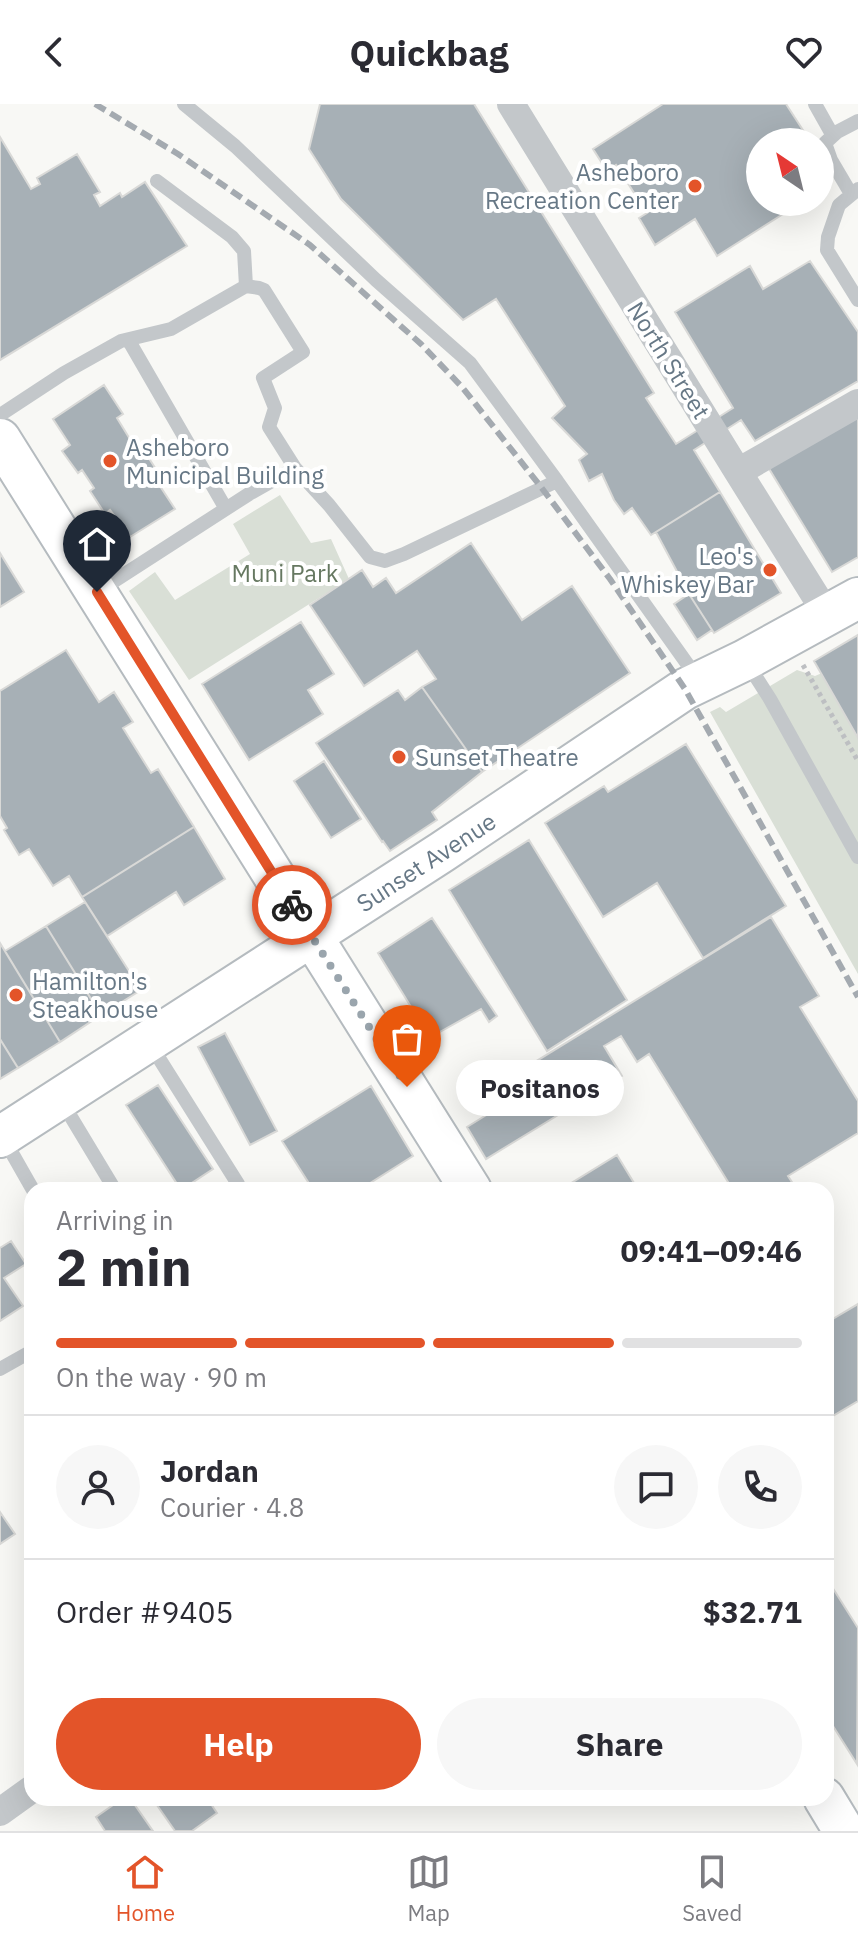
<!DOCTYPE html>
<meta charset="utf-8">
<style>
body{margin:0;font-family:"IBM Plex Sans",sans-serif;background:#f7f7f7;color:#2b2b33;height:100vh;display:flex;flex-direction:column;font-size:30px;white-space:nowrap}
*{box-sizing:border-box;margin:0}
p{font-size:26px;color:#7c7c81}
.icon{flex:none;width:44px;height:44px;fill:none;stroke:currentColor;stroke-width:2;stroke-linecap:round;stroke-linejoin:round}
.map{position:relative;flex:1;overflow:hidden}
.drawer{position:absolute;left:24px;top:1078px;width:810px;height:624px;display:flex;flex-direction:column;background:#fff;border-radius:24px;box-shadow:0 8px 32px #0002}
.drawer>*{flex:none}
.needle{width:52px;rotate:325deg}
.fabs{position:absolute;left:746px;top:24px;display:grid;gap:16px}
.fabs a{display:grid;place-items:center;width:88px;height:88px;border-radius:50%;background:#fff;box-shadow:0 8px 32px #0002;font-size:40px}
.pin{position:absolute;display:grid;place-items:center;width:68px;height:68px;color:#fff;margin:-82px -34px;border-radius:50% 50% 50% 0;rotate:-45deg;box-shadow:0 0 8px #0007}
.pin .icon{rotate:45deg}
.courier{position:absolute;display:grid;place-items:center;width:80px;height:80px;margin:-40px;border:6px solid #e35429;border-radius:50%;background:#fff;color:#222;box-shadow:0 2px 10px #0007}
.bubble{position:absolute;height:56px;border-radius:28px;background:#fff;box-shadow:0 8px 32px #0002;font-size:26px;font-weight:700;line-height:56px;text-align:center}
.overview em{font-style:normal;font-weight:700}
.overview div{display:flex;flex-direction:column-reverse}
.overview{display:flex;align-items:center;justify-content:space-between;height:136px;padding:0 32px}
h1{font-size:52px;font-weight:700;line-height:60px}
.bar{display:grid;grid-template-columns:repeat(4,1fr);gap:12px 8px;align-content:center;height:96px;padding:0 32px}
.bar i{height:10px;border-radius:6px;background:#e1e1e2}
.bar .selected{background:#e35429}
.bar p{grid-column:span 4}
.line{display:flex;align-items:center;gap:20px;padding:0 32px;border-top:2px solid #e1e1e2}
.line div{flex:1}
.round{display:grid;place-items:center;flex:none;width:84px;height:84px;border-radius:42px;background:#f7f7f7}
.action{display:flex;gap:16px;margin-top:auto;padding:16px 32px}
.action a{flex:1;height:92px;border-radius:48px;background:#e35429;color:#fff;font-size:32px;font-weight:700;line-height:92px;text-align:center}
.action a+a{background:#f7f7f7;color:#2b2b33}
header{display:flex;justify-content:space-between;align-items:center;height:104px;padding:0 32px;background:#fff;font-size:36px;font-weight:700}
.tab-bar{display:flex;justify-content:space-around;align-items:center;height:112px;border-top:2px solid #e1e1e2;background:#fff;font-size:22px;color:#7c7c81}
.tab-bar a{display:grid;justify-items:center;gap:4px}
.tab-bar .selected{color:#e35429}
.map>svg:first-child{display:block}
</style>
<header><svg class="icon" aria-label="back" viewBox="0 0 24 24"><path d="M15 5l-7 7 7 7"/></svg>Quickbag<svg class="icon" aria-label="heart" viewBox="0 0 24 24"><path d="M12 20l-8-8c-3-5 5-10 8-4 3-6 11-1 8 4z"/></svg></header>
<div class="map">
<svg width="858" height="1727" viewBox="0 0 858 1727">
<rect width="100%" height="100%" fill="#f8f8f5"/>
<!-- green -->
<path fill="#d9dfd6" d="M280,391L311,439L331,435L349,475L189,576L129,487L155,468L175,496L250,450L233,420Z
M797,566L815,572L822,569L858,630V870L710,608L720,603L726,608Z"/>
<!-- building -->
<path fill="#a7b0b6" stroke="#d9d9d7" stroke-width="2" d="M320,0H474L654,289L646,294L676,340L733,304L675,208L750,162L763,185L810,157L858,228V277L755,337L741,316L694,346L720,388L651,431L632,404L624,410L614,396L602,370L589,377L579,356L587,350L552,314L565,302L496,195L463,216L341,95L309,45Z
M663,0H786L810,37L760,38V98H802L717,152L695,115L655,141L639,114L647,109L616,61L607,67L593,45Z
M0,33L31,85L40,80L37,74L77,50L100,88L94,91L100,102L120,89L122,93L145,78L187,142L0,256Z
M104,281L123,310L117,314L136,345L141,342L161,373L156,376L175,405L130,433L110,406L105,410L90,387L94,384L82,366L78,369L62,347L70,341L53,315Z
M858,308V453L832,468L768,363Z
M720,388L781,489L714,529L689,490L656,428Z
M471,439L522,516L572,482L630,569L482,668L422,583L436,575L417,547L364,582L310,501L362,466L373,483L386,474L396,489Z
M0,449L24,488L0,503Z
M689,490L712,526L697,536L674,500Z
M301,518L334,570L308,586L323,610L249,656L202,580Z
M858,531V634L814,557Z
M66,546L99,598L114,588L133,618L123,624L151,669L158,665L194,723L82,793L69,772L53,782L29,745L19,751L4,726L7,724L0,712V587Z
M422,583L482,668L432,708L437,716L390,747L383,737L382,738L316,639L398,586L405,596Z
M686,640L786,802L703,854L657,779L603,813L545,719L604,682L608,688Z
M324,657L361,715L331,734L294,677Z
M194,723L225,775L184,801L176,788L107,832L82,793Z
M529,736L627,896L547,947L449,786Z
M85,798L141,886L101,911L46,822Z
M771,813L819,892L800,903L858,997V1029L788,1072L797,1086H733L649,950L637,958L621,932L604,942L622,972L486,1055L467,1023L496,1005L486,988Z
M432,814L497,912L489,918L481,905L438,929L427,911L419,916L378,849Z
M46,822L101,911L60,938L5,847Z
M0,839L60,938L18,964L0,935Z
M225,929L277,1027L250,1041L198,943Z
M0,935L18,964L0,975Z
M158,981L213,1065L181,1086L126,1001Z
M371,982L413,1052L359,1086H302L310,1081L282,1037Z
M617,1051L634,1079L623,1086H560Z
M11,1137L26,1160L4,1174L23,1202L0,1217V1144Z
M858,1200V1297L826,1316V1219Z
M0,1408L15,1430L0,1440Z
M827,1475L858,1524L857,1660L826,1611Z
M123,1694H130L153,1727H105L96,1713Z
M152,1694H207L217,1709L192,1727H175Z"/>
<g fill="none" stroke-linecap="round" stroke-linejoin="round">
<defs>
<path id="secondary" d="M0,335L471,1086
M0,1033L442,748L685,585L745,556L858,494
M824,1694L844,1727"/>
</defs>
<!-- secondary casing -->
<use href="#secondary" stroke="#b5bbbf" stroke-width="44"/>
<!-- path -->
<path stroke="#bdbfc2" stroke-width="5" stroke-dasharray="4 4" stroke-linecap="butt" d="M803,561L858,657"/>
<!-- lane -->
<path stroke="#c3c7ca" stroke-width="14" d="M184,0L235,42L376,176L470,259L557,377L404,450L385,457L370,453L329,401L295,364
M815,0L833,32
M157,77L232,133L244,147L246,182
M858,85L839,101L828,133L827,146L858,196
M851,90L831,56L825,39L837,28L858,17
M129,237L226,405
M0,311L64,269L121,237L171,225L246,182L259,184L264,186L303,248L263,274L275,304L269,323L295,364L249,390L97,488
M557,377L698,575
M745,556L770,595L858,753
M150,940L238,1080L236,1086
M62,998L115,1086
M4,1035L33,1086
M0,1265L32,1247"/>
<!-- street -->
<path stroke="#c3c7ca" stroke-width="28" d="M511,0L738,368L828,512
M738,368L858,299
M0,1708L32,1685"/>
<!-- secondary -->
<use href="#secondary" stroke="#fff" stroke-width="40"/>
<!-- rail -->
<path stroke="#a4aab0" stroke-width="6" stroke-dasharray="12 6" stroke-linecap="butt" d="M95,0L178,50L310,141L421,240L462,283L541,383L610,475L685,585L858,893"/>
</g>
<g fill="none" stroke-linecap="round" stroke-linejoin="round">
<!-- done -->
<path stroke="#9aa5ad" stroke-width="8" stroke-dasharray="0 14.4" d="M292,801L407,983"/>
<!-- route -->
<path stroke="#e35429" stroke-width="10" d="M97,488L292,801"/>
</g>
<!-- markers -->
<g fill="#e35429" stroke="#fff" stroke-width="3">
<circle cx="695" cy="82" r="8"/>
<circle cx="110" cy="357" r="8"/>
<circle cx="770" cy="466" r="8"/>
<circle cx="399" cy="653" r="8"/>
<circle cx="16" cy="891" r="8"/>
</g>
<g text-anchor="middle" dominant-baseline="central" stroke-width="8" stroke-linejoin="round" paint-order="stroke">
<!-- poi labels -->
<g font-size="24" fill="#677886" stroke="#fff" text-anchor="start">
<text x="679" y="68" text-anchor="end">Asheboro<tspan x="679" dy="28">Recreation Center</tspan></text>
<text x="126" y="343">Asheboro<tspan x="126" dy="28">Municipal Building</tspan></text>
<text x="754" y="452" text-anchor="end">Leo's<tspan x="754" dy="28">Whiskey Bar</tspan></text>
<text x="415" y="653">Sunset Theatre</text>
<text x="32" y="877">Hamilton's<tspan x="32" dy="28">Steakhouse</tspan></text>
</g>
<!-- street labels -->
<g font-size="24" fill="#677886" stroke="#fff">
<text transform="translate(669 256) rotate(58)">North Street</text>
<text transform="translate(426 758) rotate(-33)">Sunset Avenue</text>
</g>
<!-- park labels -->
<g font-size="24" fill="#667861" stroke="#fff">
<text x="285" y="469">Muni Park</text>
</g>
</g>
</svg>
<div class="fabs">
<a><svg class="needle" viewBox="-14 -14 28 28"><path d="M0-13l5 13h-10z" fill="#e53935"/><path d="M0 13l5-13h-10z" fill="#7c7c81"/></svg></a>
</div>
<div class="pin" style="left:407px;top:983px;background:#ea580c"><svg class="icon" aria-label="bag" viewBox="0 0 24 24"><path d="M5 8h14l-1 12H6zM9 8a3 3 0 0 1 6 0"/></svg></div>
<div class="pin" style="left:97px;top:488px;background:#1f2937"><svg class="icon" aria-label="home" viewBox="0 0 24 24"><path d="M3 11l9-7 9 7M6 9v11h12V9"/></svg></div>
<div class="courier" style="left:292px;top:801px"><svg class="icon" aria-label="bike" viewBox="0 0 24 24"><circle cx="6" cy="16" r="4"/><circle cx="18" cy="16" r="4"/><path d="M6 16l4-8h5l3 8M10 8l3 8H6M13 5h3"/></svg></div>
<div class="bubble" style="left:456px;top:956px;width:168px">Positanos</div>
<section class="drawer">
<div class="overview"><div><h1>2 min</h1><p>Arriving in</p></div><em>09:41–09:46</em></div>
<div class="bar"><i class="selected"></i><i class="selected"></i><i class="selected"></i><i></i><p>On the way · 90 m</p></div>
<div class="line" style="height:144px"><a class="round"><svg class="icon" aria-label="person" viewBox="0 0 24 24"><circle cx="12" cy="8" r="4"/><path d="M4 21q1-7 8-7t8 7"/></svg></a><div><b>Jordan</b><p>Courier · 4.8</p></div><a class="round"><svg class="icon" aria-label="chat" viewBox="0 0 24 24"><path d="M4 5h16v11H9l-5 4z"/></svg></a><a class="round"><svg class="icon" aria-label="phone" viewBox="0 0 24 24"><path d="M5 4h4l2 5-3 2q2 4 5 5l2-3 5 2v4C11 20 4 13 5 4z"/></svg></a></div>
<div class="line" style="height:104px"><div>Order #9405</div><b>$32.71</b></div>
<div class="action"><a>Help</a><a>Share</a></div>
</section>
</div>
<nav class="tab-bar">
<a class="selected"><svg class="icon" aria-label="home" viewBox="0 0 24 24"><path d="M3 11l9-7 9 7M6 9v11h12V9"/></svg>Home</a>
<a><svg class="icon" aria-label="map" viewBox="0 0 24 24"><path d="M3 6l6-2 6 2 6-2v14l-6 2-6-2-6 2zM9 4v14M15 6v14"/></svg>Map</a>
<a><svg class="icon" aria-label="saved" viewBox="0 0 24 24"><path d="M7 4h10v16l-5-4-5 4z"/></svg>Saved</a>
</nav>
